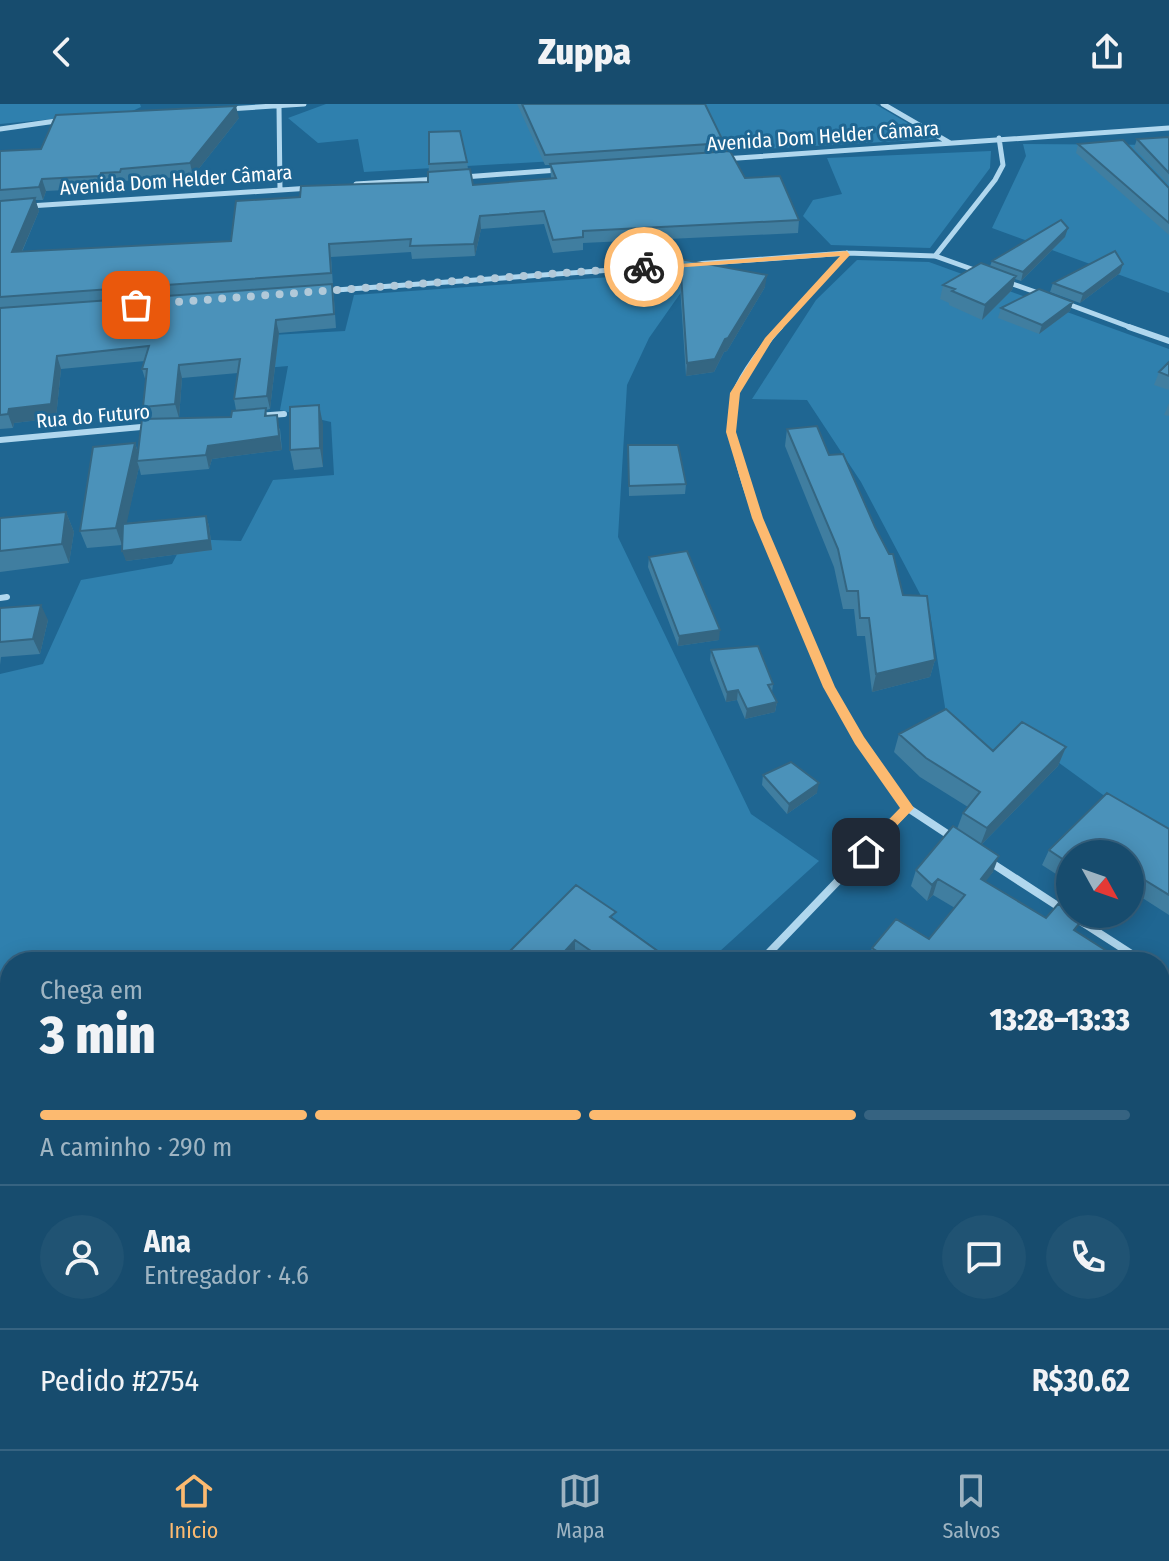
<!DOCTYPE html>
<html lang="pt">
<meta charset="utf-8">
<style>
body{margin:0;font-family:"Fira Sans Condensed",sans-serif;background:#205373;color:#f1f3f6;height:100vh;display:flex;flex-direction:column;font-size:30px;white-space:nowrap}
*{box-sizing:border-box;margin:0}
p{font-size:26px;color:#9eb4c2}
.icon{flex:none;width:44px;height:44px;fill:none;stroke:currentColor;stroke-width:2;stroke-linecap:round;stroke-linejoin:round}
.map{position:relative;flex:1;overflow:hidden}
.details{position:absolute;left:0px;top:848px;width:1170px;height:498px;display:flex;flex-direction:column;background:#174c6e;border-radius:32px 32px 0 0;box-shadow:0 4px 20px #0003,0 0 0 2px #366381}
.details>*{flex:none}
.needle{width:52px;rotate:130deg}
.tools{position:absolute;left:1056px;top:736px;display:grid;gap:16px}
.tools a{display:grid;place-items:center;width:88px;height:88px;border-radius:50%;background:#174c6e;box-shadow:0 4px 20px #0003,0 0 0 2px #366381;font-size:40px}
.pin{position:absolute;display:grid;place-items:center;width:68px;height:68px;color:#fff;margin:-34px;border-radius:16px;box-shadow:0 4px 12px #0006}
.courier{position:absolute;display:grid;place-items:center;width:80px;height:80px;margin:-40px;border:6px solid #fcba70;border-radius:50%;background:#fff;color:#222;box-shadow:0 2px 10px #0007}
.overview em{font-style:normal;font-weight:800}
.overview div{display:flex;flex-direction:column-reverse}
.overview{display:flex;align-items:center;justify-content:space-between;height:136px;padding:0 40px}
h1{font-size:52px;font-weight:800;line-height:60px}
.bar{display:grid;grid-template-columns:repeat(4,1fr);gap:12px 8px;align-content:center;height:96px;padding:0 40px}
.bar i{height:10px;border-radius:6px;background:#366381}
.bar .on{background:#fcba70}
.bar p{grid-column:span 4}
.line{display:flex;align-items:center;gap:20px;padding:0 40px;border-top:2px solid #366381}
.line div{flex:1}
.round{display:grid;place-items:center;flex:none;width:84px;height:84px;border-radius:42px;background:#205373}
header{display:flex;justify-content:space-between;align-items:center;height:104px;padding:0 40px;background:#174c6e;font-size:36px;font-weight:800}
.tab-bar{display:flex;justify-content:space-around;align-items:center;height:112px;border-top:2px solid #366381;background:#174c6e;font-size:22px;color:#9eb4c2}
.tab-bar a{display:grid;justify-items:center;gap:4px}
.tab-bar .on{color:#fcba70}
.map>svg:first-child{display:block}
</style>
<header><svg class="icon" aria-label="back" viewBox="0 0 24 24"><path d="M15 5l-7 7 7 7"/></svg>Zuppa<svg class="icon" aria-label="share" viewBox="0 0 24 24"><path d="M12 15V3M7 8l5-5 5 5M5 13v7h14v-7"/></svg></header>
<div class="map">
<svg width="1169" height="1345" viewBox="0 0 1169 1345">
<rect width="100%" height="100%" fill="#1f6692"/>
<!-- green -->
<path fill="#2f80ae" d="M0,0H140L141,3L130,8L0,20Z
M326,0H875L935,35L364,68L358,35L318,39L288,14Z
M1023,40L1169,41V189L992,124L1026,52Z
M991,47L990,64L930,144L831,141L803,112L813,96L842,90L827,54Z
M857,156L929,158L1169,245V739L1051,653L1012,629L974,663L948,622L930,509L861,378L807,296L752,295L816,196Z
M696,167L649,234L627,281L618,433L751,710L819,757L708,858H674L575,786L498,858H10V1336H588L592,1345H0V570L43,560L81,476L172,460L185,435L241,437L273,376L334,371L331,318L280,306L288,262L241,266L236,233L345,227L354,191Z"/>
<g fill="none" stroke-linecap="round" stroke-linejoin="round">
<!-- minor-far3 -->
<path stroke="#b0d7ee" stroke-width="5" d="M883,0L950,39
M279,2L280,86
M228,5L304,0
M0,25L63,16
M723,55L1169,24
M464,73L558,66
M356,80L438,75
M29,102L311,84
M935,152L995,76L1003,61L999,34
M1004,177L1044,191
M322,187L847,149L935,152L980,168
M1065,199L1135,225
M778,225L847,149"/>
<!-- minor-far2 -->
<path stroke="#b0d7ee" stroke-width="6" d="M780,223C766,238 742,270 735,289C717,341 777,460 798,511
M1129,223L1169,237
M257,312L284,310
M0,336L152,322
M0,494L7,493"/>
<!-- minor-far1 -->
<path stroke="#b0d7ee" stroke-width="8" d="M797,509L829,583L859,637L908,704L955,735
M987,756L1070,810
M1074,813L1144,858
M760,858L908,704
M1160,868L1169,874"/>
<!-- minor -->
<path stroke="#b0d7ee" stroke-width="10" d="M1160,1161L1169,1167
M872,1336L882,1345"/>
</g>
<!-- wall -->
<path fill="#407ea0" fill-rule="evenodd" d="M517,0H705L724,39L723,48L745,74L799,116L798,129L583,139V146L553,149L544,120L481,125L475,152L412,155L411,148L331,153L336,224L279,229L270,305L266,306L267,312L280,325L282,346L212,355L209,365L141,371L139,363L126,419L206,412L209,422L212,446L126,457L123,436L122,441L87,444L80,427L135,339L138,348L147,315L143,303L146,278L142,265L145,257L61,265L56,314L14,319L13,324L0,325V47L41,45L239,14L193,72L124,77V80L104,82V84L46,87L43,96H35L39,107L22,148L231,137L300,93L428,78L429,60L467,58L468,65L473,81L551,74L550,61H545ZM238,269L234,295L236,306L231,313L170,314H179L182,274Z
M1169,33V81L1134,44L1137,35Z
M1078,40L1169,84V131L1076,49Z
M1065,133L1021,177L1015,175L1012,186L982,216L949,201V199L940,195L943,181L990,162L992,157Z
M680,155L765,183L727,247L724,248L714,268L686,272L679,167Z
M1123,160L1120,169L1080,199L1050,188L1053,179Z
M1073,198L1070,207L1039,230L998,214L1001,204Z
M1169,258V286L1154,281L1159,268Z
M1169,299V312L1164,311Z
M323,320V363L294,366L290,346Z
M787,325L829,351L903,491L935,556L930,573L872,588L865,532H857L854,505H843L834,463L785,342Z
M628,341L686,380L685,390L629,392Z
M66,408L74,428L69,459L0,468V414Z
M649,453L719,536L678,542L648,463Z
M0,504L48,516L40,550L1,553L0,561Z
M711,546L773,580L772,588L777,598L775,608L745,615L737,596L726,598L710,556Z
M899,630L993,647L1066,643L1058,662L982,740L993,768L985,777L1046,814L1076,828L1124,858H867L872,844L929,835L955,804L933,791L927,797L911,782L916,766L957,725L963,709L968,703L920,673L894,648Z
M763,671L817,689L787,710L762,681Z
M1169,725V811L1130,786V750H1070V779L1042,761L1049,746Z
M615,816L673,858H585L575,851L569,858H507L506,851Z
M1160,880L1169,886V1124L1160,1118V1110L1163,1106L1160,1104Z
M1160,1185L1169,1192V1310L1160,1303Z
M1169,1329V1345H1161Z
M253,1336L251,1345H201L194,1338Z
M373,1336H411L407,1345H398Z
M670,1336H867L878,1345H680Z
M986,1336H1063L1057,1345H997Z"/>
<!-- shaded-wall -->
<path fill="#346682" d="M236,2L239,14L193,72L190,59Z
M42,75L46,87L43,96L39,83Z
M35,94L39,107L16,161L12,148Z
M480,112L481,125L475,152L474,140Z
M1068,124L1065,133L1021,177L1023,168Z
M1123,160L1120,169L1080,199L1083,190Z
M767,171L765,183L727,247L724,248L714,268L686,272L687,259L725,235Z
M1016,172L1012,186L982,216L985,201Z
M1073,198L1070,207L1039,230L1042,221Z
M276,216L279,229L270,305L267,292Z
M57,252L61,265L56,314L14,319L13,324L8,310L9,305Z
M179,261L182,274L179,314L175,300Z
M319,301L323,320V363L320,344Z
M277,311L282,346L212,355L209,365L206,351L208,342Z
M135,339L140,355L137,357L139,363L122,441L116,424Z
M66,408L74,428L69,459L62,440Z
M206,412L209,422L212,446L126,457L122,447Z
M41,501L48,516L40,550L33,535Z
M720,526L719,536L678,542L679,532Z
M935,556L930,573L872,588L876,570Z
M738,586L737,596L726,598L727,588Z
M777,598L775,608L745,615L747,605Z
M1066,643L1058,662L980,742L987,724Z
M819,679L817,689L787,710L789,700Z
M999,752L993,768L975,791L981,775Z
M938,775L933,791L927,797L932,781Z
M575,836V851L569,858H555Z
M74,1336H84L86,1345H75Z
M245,1336H253L251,1345H243Z
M403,1336H411L407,1345H405L402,1338Z"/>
<!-- building -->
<path fill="#4b92ba" stroke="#346682" stroke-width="2" d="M522,0H705L724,39L545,51Z
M236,2L190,59L121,65L120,68L101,69L100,72L42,75L39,83L0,86V47L41,45L56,11Z
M460,27L467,58L429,60V28Z
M1169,33V69L1137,35Z
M1123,36L1169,84V119L1078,40Z
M730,47L745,74L780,72L799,116L583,127V133L553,136L544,107L480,112L474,140L410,142L411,135L329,140L331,169L0,193V97L35,94L12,148L231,137L236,97L300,93L301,82L428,78V68L470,65L473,81L556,74L550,60Z
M1061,116L1068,124L1023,168L992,157Z
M1115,147L1123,160L1083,190L1053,179Z
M680,155L767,171L728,234L725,235L715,255L687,259Z
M981,159L1016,172L985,201L952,187L955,185L943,181Z
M332,180L334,210L276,216L267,292L234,295L240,255L179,261L175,300L143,303L147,265H142L149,242L57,252L51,300L9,305L8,310L0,311V204Z
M1039,185L1073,198L1042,221L1001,204Z
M1169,258V272L1159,268Z
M319,301L320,344L290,346V303Z
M266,304L265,312L277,311L279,332L208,342L206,351L137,357L142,315L231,313L232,307Z
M817,322L829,351L843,350L875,423L889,450H893L903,491L927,492L935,556L876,570L869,514H860L858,487H847L838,445L787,325Z
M135,339L116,424L80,427L93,343Z
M628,341H678L686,380L629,382Z
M66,408L62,440L0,447V414Z
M206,412L209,436L122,447L123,420Z
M687,447L720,526L679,532L649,453Z
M41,501L33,535L0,538V504Z
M758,542L773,580L768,581L777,598L747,605L738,586L727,588L711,546Z
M946,605L993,647L1022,618L1066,643L987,724L963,709L980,688L926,654L899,630Z
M791,658L819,679L789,700L763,671Z
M1107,689L1169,725V791L1130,767V750H1070V760L1049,746Z
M953,722L999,752L981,775L1046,814L1058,800L1070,807V810H1075L1083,815L1074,826L1124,858H894L872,844L896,815L929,835L965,791L938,775L932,781L916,766Z
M576,781L616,808L610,813L673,858H607L575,836L555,858H516L506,851Z
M1160,880L1169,886V1089L1160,1083Z
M1160,1185L1169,1192V1287L1160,1280Z
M10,1332V1336H74L75,1345H5L3,1335Z
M195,1336H245L243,1345L194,1338Z
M685,1336H867L878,1345H695Z
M1010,1336H1063L1057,1345H1020Z"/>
<!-- route -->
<path fill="#fcba70" d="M847,147L850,151L773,235L740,289L736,328L763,414L835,583L864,633L914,704L866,754L859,748L861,744L900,704L855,640L823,583L752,414L726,328L730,289L765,234L840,152L644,166L640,163Z"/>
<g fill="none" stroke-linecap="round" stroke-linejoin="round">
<!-- done -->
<path stroke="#b1c9d9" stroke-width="8" stroke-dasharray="0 14.4" d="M136,201L644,163"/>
</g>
<g text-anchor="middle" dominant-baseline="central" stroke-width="6" stroke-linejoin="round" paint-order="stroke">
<!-- far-street labels -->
<g font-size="20" fill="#fff" stroke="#1f6692">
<text transform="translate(823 32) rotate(-4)">Avenida Dom Helder Câmara</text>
<text transform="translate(176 76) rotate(-4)">Avenida Dom Helder Câmara</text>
<text transform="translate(93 312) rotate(-5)">Rua do Futuro</text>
</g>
</g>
</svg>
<div class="tools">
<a><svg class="needle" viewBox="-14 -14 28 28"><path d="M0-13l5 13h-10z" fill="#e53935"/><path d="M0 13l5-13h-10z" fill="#9eb4c2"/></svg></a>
</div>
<div class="pin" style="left:136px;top:201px;background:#ea580c"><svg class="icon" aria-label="bag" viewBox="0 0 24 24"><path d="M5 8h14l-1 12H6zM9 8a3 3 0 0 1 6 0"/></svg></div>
<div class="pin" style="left:866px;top:748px;background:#1f2937"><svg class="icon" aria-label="home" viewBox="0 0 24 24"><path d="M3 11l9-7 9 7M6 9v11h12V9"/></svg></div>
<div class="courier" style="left:644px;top:163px"><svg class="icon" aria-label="bike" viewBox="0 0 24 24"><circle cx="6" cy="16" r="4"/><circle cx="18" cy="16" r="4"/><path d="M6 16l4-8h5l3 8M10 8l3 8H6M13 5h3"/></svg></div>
<section class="details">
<div class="overview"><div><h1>3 min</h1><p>Chega em</p></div><em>13:28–13:33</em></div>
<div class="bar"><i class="on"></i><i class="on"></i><i class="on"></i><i></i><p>A caminho · 290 m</p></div>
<div class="line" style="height:144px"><a class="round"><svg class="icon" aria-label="person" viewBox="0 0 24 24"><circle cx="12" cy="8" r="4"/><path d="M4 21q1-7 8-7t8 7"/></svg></a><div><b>Ana</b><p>Entregador · 4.6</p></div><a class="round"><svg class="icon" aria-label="chat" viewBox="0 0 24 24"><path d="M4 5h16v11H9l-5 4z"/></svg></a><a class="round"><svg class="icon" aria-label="phone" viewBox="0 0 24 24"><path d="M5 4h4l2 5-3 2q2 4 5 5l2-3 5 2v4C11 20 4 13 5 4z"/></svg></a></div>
<div class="line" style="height:104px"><div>Pedido #2754</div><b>R$30.62</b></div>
</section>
</div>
<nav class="tab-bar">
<a class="on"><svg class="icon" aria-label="home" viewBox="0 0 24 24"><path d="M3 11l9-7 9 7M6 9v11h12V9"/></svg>Início</a>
<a><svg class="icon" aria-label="map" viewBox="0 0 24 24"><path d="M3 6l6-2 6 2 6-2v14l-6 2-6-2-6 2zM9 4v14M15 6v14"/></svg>Mapa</a>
<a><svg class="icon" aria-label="saved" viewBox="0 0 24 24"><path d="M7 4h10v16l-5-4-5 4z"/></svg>Salvos</a>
</nav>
